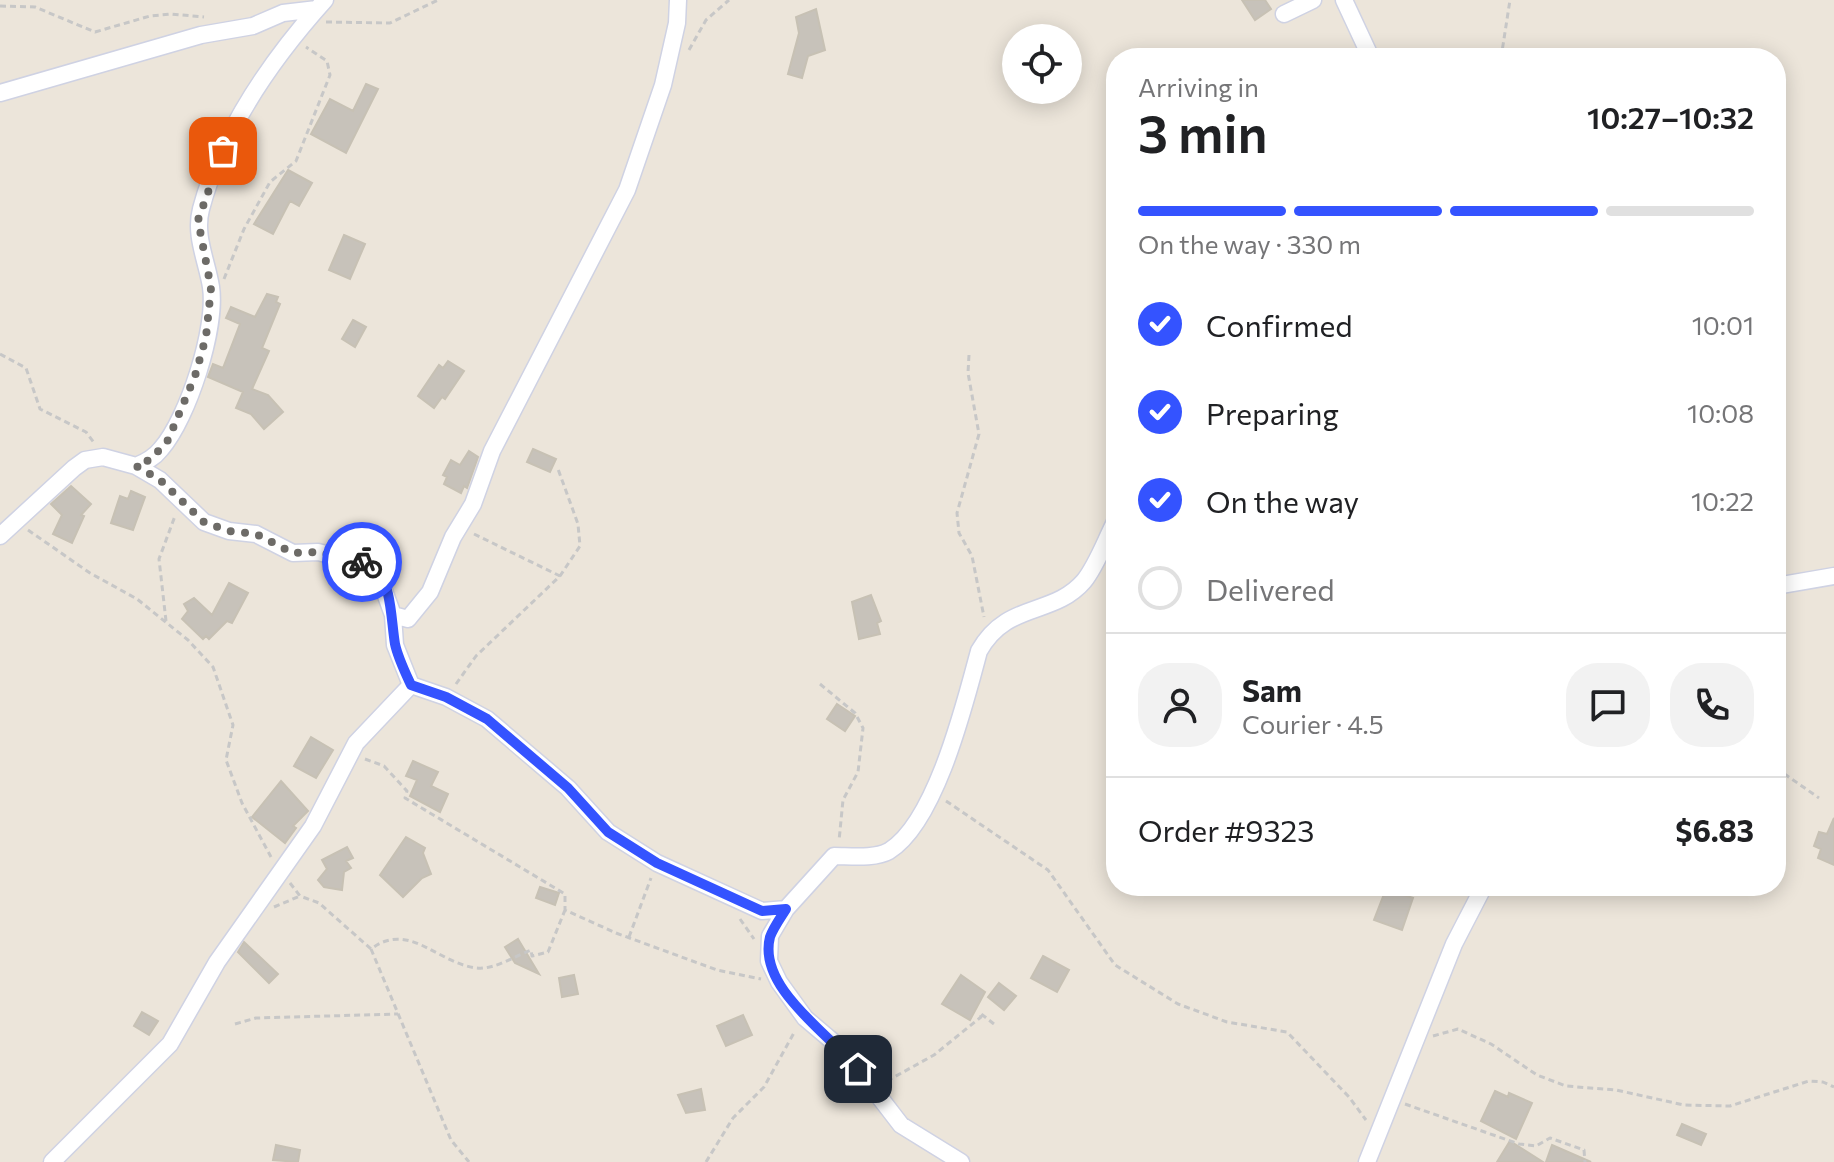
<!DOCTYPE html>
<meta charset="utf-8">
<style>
body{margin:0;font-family:Commissioner,sans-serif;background:#f2f2f2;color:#202124;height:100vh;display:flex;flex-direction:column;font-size:30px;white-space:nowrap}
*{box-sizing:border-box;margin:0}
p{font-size:26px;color:#757577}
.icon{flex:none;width:44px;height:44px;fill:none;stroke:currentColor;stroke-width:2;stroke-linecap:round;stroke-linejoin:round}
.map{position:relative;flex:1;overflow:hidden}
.drawer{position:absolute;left:1106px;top:48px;width:680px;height:848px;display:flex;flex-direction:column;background:#fff;border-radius:32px;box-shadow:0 4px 20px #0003}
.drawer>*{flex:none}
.fabs{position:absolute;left:1002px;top:24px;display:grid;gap:16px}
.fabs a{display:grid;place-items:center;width:80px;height:80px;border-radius:50%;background:#fff;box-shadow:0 4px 20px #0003;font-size:40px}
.pin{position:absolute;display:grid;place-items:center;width:68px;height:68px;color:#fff;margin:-34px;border-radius:16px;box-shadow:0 4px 12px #0006}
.courier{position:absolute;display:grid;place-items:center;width:80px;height:80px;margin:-40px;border:6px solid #3453ff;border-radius:50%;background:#fff;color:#222;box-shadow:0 2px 10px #0007}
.headline em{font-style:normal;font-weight:600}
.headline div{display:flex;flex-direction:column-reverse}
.headline{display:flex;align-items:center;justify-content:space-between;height:136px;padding:0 32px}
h1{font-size:52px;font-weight:600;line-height:60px}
.bar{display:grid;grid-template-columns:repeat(4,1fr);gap:12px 8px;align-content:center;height:96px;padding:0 32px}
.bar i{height:10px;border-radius:6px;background:#e0e0e0}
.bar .current{background:#3453ff}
.bar p{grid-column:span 4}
.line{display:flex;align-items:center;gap:20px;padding:0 32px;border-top:2px solid #e0e0e0}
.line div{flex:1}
.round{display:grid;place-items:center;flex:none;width:84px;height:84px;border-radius:32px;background:#f2f2f2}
ol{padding:0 32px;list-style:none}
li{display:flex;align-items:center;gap:24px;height:88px}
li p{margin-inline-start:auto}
li .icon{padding:8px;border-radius:50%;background:#3453ff;color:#fff;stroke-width:4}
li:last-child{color:#757577}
li i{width:44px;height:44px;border:4px solid #e0e0e0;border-radius:50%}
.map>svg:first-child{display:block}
</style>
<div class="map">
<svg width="1834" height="1162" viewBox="0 0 1834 1162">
<rect width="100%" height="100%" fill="#ece5da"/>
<!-- building -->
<path fill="#c7c2ba" stroke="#c7c1b4" stroke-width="2" d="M1242,0H1265L1271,9L1255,20Z
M816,9L825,50L808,56L802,78L788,74L799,33L796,17Z
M366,84L378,89L346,153L311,134L330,99L353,111Z
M288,170L312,183L299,206L290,201L273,234L254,224Z
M344,235L365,244L350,279L329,270Z
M267,294L278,297L276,302L280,304L262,348L269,351L252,389L268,395L283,412L264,429L251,414L236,408L243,392L208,377L213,364L223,368L240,324L226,318L231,307L255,317Z
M353,320L366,327L355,347L342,339Z
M448,361L464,371L445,399L442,397L434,408L418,396L439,365L443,368Z
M533,449L556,459L550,472L527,462Z
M469,451L478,457L467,488L464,486L461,493L444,484L447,477L443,475L451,460L460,465Z
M71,486L91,504L81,515L84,516L72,543L53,534L62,515L51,504Z
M131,491L145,497L133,530L111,523L120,496L128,499Z
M229,583L248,593L232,623L227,621L209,639L206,636L203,639L182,619L188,611L184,604L194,598L212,615Z
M871,595L881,621L877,623L880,634L859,639L852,602Z
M837,704L855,716L845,731L827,719Z
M311,737L333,750L316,778L294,766Z
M413,761L438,772L431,786L448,794L440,812L410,796L417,780L406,776Z
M281,781L308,811L293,826L296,828L285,843L252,817Z
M1834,818V865L1818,858L1821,849L1814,846L1819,832L1827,834Z
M406,837L425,848L423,853L431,874L422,878L403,897L380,875Z
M347,847L353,858L346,861L351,868L344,872L342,890L324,887L318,880L327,869L322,860Z
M540,887L559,893L555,905L536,898Z
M1386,889L1413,898L1402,930L1374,920Z
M518,939L539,974L515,963L505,947Z
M244,942L278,974L269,983L238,952Z
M1043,956L1069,970L1057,992L1031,978Z
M574,975L578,994L562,997L559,978Z
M961,975L985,992L970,1020L942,1004Z
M999,983L1016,996L1004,1010L988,997Z
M142,1012L158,1021L149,1035L134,1026Z
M743,1015L752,1035L726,1046L717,1026Z
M701,1089L705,1110L686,1113L678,1095Z
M1495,1091L1508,1097L1509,1093L1532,1103L1516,1139L1481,1121Z
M1682,1124L1706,1134L1701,1145L1677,1135Z
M1510,1141L1543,1162H1497Z
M276,1145L300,1150L298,1162L273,1160Z
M1552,1145L1591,1162H1546Z"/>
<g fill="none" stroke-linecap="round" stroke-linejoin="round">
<defs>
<path id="street" d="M1344,0L1371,58
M1284,14L1313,0
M0,93L201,35L253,26L283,13L317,9
M136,466C146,462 154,458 161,449C188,418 217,328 211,287C207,261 194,236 201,209C222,130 271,60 325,0
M0,536L74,468L85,460L103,457L136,466L160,480L204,522L229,531L256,534L293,553L318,552L375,566L393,615L408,619L430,592L453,537L473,504L492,451L627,190L663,85L677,23L678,0
M1776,586L1834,576
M393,615L395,645L411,685L446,697L487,719L568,788L608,832L657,863L762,911L786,909L834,856C850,856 875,859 889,851C936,822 965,703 979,651C1007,601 1053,617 1084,581C1097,565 1106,539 1116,520
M786,909L770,936L769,961L779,982L805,1018L844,1051L901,1125L961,1162
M52,1162L170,1044L217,962L313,826L356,743L411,685
M1367,1162L1454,944L1484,886"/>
</defs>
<!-- street casing -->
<use href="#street" stroke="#cfd2e3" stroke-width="19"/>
<!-- path -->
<path stroke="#c7c7c7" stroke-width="3" stroke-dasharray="6 4" stroke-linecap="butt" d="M0,6L35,7L95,32L150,16L171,14L204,17
M326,22L390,23L438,0
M689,50L706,20L729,0
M1501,58L1510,0
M224,279L244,229L270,182L296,161L330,75L327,61L306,47
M0,354L26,368L40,409L86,432L95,444
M969,355L968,373L979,434L957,513L959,533L972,556L984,617
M28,530L90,573L137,599L188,640L213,667L233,725L226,760L242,803L271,857
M474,534L560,576
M166,621L159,559L175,516
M456,684L476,656L560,576L580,546L578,524L558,469
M820,684L855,713L863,728L858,772L843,800L839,841
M365,759L384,766L407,791L405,798L565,894V910L616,933L717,970L761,979
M1776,768L1819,798
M946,801L1048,870L1115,965L1178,1004L1227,1022L1287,1032L1349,1097L1366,1120
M290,883L300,896L319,903L371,949C409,920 438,964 477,968C494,970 515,956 531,950L532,956L548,952L565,910
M274,907L300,896
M740,919L754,939
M629,937L651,878
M371,949L451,1140L469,1162
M235,1024L256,1018L398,1014
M1433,1036L1458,1029L1491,1044L1537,1075L1566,1086L1616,1090L1684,1105L1730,1106L1809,1081L1823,1082L1834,1087
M887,1081L934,1055L981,1017L980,1013L994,1024
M1405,1104L1519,1144L1536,1146L1550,1138L1584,1150L1585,1162
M706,1162L733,1118L764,1087L795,1031"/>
<!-- street -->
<use href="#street" stroke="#fff" stroke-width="16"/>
</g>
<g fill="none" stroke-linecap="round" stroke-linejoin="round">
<!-- done -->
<path stroke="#6d6b67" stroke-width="8" stroke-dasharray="0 14.4" d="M223,151L198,220L211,288L206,337L195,376L168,440L151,459L136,466L160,480L204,522L229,531L256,534L293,553L318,552L362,562"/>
<!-- route -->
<path stroke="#3453ff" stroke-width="10" d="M362,562L375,566C392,585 391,621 395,644C398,658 405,672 411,685L446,697L487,719L568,788L608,832L657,863L762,911L786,909C781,917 773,928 770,937C757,988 831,1035 858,1069"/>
</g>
</svg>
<div class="fabs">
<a><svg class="icon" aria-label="locate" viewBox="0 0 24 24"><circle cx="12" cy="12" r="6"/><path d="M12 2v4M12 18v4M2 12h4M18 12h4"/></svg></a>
</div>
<div class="pin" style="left:223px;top:151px;background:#ea580c"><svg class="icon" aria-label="bag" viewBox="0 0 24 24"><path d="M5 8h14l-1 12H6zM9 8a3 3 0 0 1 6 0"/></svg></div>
<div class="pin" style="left:858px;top:1069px;background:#1f2937"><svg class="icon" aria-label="home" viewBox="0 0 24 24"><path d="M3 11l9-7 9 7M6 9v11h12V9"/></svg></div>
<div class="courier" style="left:362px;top:562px"><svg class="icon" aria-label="bike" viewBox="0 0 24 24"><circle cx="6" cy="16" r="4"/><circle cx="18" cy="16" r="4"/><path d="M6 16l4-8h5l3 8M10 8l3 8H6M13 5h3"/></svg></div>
<section class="drawer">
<div class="headline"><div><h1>3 min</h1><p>Arriving in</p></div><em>10:27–10:32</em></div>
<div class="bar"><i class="current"></i><i class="current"></i><i class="current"></i><i></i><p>On the way · 330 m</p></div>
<ol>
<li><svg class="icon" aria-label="check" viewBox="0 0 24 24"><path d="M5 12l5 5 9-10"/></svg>Confirmed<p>10:01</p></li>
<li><svg class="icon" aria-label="check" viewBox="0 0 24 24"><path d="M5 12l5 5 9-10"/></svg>Preparing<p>10:08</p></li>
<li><svg class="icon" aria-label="check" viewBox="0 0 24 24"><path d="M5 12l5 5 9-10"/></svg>On the way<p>10:22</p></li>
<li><i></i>Delivered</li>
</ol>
<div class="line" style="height:144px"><a class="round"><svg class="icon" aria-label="person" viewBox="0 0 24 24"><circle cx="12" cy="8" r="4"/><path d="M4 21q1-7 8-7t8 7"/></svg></a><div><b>Sam</b><p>Courier · 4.5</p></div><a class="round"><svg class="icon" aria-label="chat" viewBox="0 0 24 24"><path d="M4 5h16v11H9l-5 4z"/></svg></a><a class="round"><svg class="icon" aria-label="phone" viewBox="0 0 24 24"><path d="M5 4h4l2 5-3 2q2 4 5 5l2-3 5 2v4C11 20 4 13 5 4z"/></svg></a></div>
<div class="line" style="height:104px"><div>Order #9323</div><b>$6.83</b></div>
</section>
</div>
